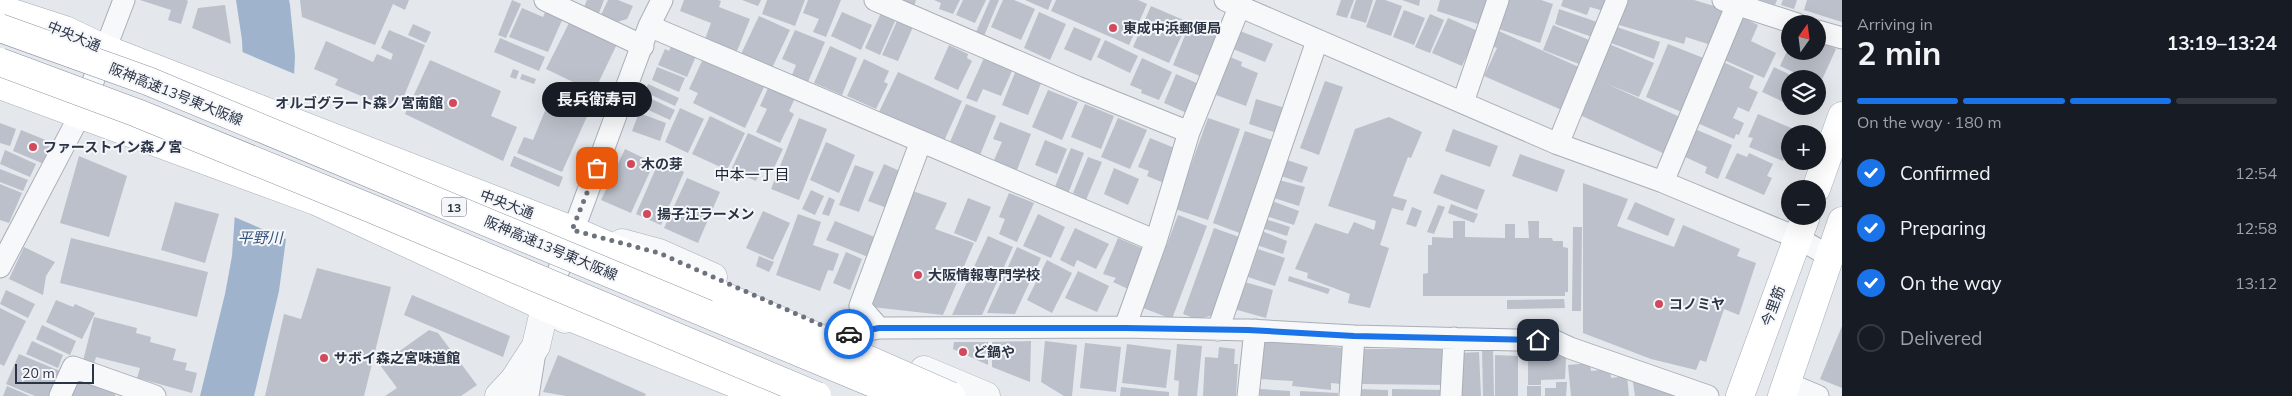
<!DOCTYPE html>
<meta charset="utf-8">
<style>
body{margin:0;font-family:Mulish,"Noto Sans JP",sans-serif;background:#242831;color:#f1f3f6;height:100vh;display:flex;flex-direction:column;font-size:19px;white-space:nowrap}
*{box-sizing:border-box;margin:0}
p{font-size:16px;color:#9ea1a6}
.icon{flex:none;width:28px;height:28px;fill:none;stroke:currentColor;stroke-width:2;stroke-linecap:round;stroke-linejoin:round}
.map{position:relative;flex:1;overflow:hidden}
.panel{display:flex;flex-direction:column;background:#171b24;width:450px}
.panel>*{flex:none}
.needle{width:32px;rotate:14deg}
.fabs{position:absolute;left:1781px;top:15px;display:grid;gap:10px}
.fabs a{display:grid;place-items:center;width:45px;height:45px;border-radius:50%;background:#171b24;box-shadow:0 5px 20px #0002;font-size:25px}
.scale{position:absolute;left:15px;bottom:12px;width:79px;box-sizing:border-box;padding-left:5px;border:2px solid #2b3445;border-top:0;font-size:14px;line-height:18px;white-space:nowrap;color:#2b3445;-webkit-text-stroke:4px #f4f6f9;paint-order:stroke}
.pin{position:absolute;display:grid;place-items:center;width:42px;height:42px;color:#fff;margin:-21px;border-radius:10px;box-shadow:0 2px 8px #0006}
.courier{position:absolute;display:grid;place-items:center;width:50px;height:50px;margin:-25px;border:4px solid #1a73e8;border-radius:50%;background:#fff;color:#222;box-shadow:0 1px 6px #0007}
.bubble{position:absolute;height:35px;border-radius:18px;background:#171b24;box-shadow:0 5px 20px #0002;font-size:16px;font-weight:700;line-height:35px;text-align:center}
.overview em{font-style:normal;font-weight:700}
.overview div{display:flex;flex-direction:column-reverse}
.overview{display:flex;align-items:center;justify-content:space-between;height:85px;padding:0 15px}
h1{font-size:32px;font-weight:700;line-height:38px}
.bar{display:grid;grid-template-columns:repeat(4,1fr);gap:8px 5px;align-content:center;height:60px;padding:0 15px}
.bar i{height:6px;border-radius:4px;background:#363941}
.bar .selected{background:#1a73e8}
.bar p{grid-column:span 4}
ol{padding:0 15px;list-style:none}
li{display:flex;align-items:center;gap:15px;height:55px}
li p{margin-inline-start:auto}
li .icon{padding:5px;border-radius:50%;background:#1a73e8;color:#fff;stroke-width:4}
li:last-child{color:#9ea1a6}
li i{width:28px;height:28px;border:2px solid #363941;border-radius:50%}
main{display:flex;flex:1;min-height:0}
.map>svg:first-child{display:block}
</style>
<main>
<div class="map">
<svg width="1842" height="396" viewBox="0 0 1842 396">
<rect width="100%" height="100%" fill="#e4e7ec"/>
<!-- water -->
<path fill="#9fb4cc" d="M236,0H289L290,5L295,56L286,239L279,291L254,396H200L225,294L232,256L244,84L242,40Z"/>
<!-- pier -->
<path fill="#e4e7ec" d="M240,51L297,75L288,240L232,216L242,84Z"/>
<!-- building -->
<path fill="#bbc0ca" d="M140,0H186L188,1L181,24L168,20L171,10Z
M300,0H409L405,10L393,4L375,45L302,17Z
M512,0L521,4L506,38L498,35Z
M587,0H604L599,13L584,7Z
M608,0H618L633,6L627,19L617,22L601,15Z
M684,0H718L721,1L719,7L750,19L737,51L705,39L711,23L680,11Z
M742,0H761L758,6Z
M767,0H805L795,26L762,14Z
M808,0H841L826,37L813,32L819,19L803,13Z
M901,0H916L914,6Z
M934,0H960L953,14L939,9L941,3Z
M963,0H986L975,23L956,15Z
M990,0H999L984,36L976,32Z
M1003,0H1014L1035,9L1021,40L991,27Z
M1025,0H1052L1048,10Z
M1056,0H1138L1147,4L1129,45L1051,11Z
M1341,0H1354L1347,18L1336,15Z
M1356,0H1373L1366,23L1350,18Z
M1376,0H1385L1402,6L1391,36L1366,27Z
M1402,0H1420L1419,6Z
M1440,0H1489L1481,25L1437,11Z
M1506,0H1541L1553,4L1540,43L1499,29Z
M1563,0H1611L1607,12L1590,7L1587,15L1561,6Z
M1626,0H1694L1724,9L1714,46L1686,37L1684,44L1619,25Z
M1760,0H1777L1775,5Z
M1783,0H1797L1794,9L1781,5Z
M1807,0H1842V22L1804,10Z
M225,5L231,44L192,28L198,8Z
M1151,6L1188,22L1169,63L1133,47Z
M522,8L543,17L546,10L563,18L548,52L509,37Z
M1559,9L1600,23L1595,38L1555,24Z
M1404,10L1425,18L1414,45L1393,37Z
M842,12L872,25L861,50L831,36Z
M1039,12L1066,24L1050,60L1024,48Z
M881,13L896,19L880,55L865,48Z
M1430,14L1444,20L1430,53L1415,47Z
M759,16L790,30L772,68L741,54Z
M1742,17L1758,25L1751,41L1776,53L1764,78L1722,59Z
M1448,18L1478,31L1462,66L1432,53Z
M570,21L617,44L594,92L546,69Z
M897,21L913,27L898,61L882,55Z
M1190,23L1218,35L1200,76L1173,65Z
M413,24L431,32L426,43L408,35Z
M1553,25L1594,42L1584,66L1543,50Z
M1074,27L1101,39L1091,61L1064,49Z
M1617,27L1660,42L1654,59L1611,43Z
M389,30L425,45L402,101L385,106L335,85L338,79L314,69L326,41L373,62L377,54L391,60L393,54L381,48Z
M795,30L825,42L808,82L792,75L796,65L782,59Z
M1240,31L1273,44L1265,62L1233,49Z
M1499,31L1583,69L1564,111L1484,76L1497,48L1492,46Z
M500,38L545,57L539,71L494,52Z
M1105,40L1138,56L1130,73L1097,57Z
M1818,40L1836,49L1820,84L1818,83V79H1808L1780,66L1790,45V51H1818Z
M1609,44L1654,63L1639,97L1605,83L1682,118L1665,154L1580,115L1597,78L1595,77Z
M1668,44L1706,59L1684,113L1646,97Z
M949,45L968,54L967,58L972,61L958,90L934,79Z
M671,46L696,56L687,77L658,65L665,49L669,51Z
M830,46L857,58L842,95L814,83Z
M1230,57L1242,62L1241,66L1258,73L1246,106L1216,95Z
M984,58L1012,71L1001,96L983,89L977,102L966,98Z
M1142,58L1172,72L1159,100L1141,93L1142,90L1130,85Z
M703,59L764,87L745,128L693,103L698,93L689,89Z
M864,59L889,71L884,82L888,84L876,109L847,96Z
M430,60L501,91L491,116L517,127L503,161L405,114Z
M1723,62L1754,76L1749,88L1758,92L1749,112L1738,107L1733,118L1744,123L1739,135L1736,134L1734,139L1695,122Z
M657,67L685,78L679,92L652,80Z
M1774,67L1799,79H1790V105L1762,92Z
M513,69L519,71L516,79L510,77Z
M1016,70L1042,81L1028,115L1002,105Z
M898,72L962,101L944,141L879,112Z
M522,74L536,79L534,84L520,79Z
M1176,74L1199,84L1187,113L1164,103Z
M1325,81L1343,87L1319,155L1300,148Z
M556,84L594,101L562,172L517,153L524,137L533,140Z
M648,84L679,98L675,106L645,92Z
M769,86L795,98L789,111L794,114L780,143L756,132L767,109L760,106Z
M1048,90L1078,102L1062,140L1032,127Z
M647,97L675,110L670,120L642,107Z
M1256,99L1285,108L1277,133L1249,124Z
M966,104L996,116L980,155L950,142Z
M1085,104L1114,116L1101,149L1071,137Z
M1794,106H1813L1809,113Z
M680,108L704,119L688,153L665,142Z
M639,113L666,123L660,141L632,131Z
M1758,114L1796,130L1794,134H1790V144L1783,161L1749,147L1753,138L1748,137Z
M710,116L745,133L727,170L692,154Z
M1389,117L1422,132L1411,158L1408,157L1393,196L1407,200L1403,211L1392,208L1380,245L1389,248L1370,308L1348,303L1350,294L1307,278L1308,273L1295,269L1315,223L1348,234L1354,222L1374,230L1376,221L1328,206L1355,129Z
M799,118L827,129L799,200L771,189Z
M1118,118L1147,130L1130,169L1101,157Z
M1208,118L1240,129L1208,220L1175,209Z
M1000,122L1031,134L1017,170L994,160L1002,142L993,139Z
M0,123L16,129L10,146L0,143Z
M1453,129L1498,146L1490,167L1445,151Z
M1695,129L1732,145L1718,179L1705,173L1707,167L1683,156Z
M21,130L53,143L44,164L13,151Z
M1245,131L1278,142L1245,235L1213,223Z
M748,133L783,149L772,172L762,167L756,181L731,170Z
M1150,138L1177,149L1164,183L1147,176L1149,171L1138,167Z
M1045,140L1067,149L1057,174L1035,165Z
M826,142L855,155L839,193L810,180Z
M1071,148L1084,153L1068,194L1054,189Z
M625,149L654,163L631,213L601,200Z
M5,150L36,164L30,177L0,164Z
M1737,153L1747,157L1749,153L1773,164L1767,176L1772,178L1764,195L1725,178Z
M1520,154L1565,170L1557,192L1512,176Z
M79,156L127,176L109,237L60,223Z
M514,156L563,177L559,187L510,166Z
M1088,157L1102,162L1086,200L1073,193Z
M1284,159L1308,167L1302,183L1278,175Z
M659,161L684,172L661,225L636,214Z
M884,164L902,172L887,208L868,201Z
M855,165L874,172L859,212L839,205Z
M1114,168L1139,179L1128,205L1104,194Z
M0,169L28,180L23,191L0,182Z
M1441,174L1485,190L1477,210L1433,193Z
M687,178L720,192L698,243L664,228Z
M1279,180L1305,187L1299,206L1274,198Z
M1583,183L1628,199L1617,226L1674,247L1683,225L1740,249L1737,256L1756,263L1739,315L1724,309L1706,362L1700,360L1696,370L1651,359L1583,333Z
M0,184L22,193L9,223L0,220Z
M907,189L947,203L935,229L974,243L943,315L863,306Z
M811,190L824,196L815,215L802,209Z
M1009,193L1034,203L1017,242L999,234L1005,219L999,217Z
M829,197L835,200L829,216L822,214Z
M968,198L991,207L976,242L954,233Z
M1269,200L1299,211L1294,225L1263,215Z
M175,202L219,214L205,263L161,250Z
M1635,202L1675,219L1668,236L1627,219Z
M1451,204L1478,214L1474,223L1448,213Z
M1438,205L1445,207L1434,234L1427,232Z
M1412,207L1422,211L1416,227L1406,224Z
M763,211L790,223L773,260L746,248Z
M798,214L821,222L813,245L839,254L833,271L828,270L820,291L776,275Z
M1038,214L1065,227L1051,258L1023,246Z
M1178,215L1207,226L1172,319L1143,308Z
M1262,218L1290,227L1287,236L1259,227Z
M835,221L877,238L868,257L826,240Z
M1453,221H1465V237L1505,238V224H1515V238H1529L1528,221H1539V238H1552L1553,241H1563V247L1568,248V292H1565V296H1423V274L1428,273V245H1432V237L1453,238Z
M1573,227H1582L1581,311H1572Z
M1075,228L1109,244L1096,269L1077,260L1074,267L1060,260Z
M1214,228L1242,238L1215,315L1196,319L1183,314Z
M1259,230L1287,241L1283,254L1254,244Z
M988,236L1013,247L982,315H952Z
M71,238L208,272L197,317L60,283Z
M1118,238L1144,249L1128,289L1113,282L1116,278L1103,274Z
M24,247L55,262L46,276L43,295L9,279Z
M1017,247L1041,258L1015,314L987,313Z
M1258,249L1285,258L1275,286L1248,277Z
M846,252L862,259L850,290L833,283Z
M759,256L774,262L769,272L756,266Z
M1047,260L1072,273L1052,313L1027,300Z
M317,268L391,287L364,396H265L284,314L301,319Z
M1078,271L1109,286L1097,312L1065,298Z
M1289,276L1330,289L1328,294L1288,281Z
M1241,281L1273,290L1266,318L1234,309Z
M6,290L35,304L28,318L0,304Z
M412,295L510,336L503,357L404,315Z
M1564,299L1565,308L1507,309V300Z
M56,300L73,307L75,304L95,313L82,339L46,322Z
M0,308L26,321L4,366L0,364Z
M94,317L137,328L136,333L151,337L150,342L176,349L173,360L187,363L185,370L197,373L192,393L137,378L140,368L96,357L94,364L83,361Z
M42,325L76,341L70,355L36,339Z
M1842,326V388L1820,379Z
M429,330L438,333L477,385L461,396H385L397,388L380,365Z
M1263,340L1345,348L1341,384L1331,383V390L1292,386L1293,381L1259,379Z
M32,341L63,355L58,368L26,354Z
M1031,341L1030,382L992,367V342Z
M1045,341L1077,345L1072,396H1064L1041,382Z
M954,342H988V365L953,349Z
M1085,343L1121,347L1116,392L1080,388Z
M1127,344L1171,350L1166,388L1122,383Z
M1177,344L1202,346L1197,396H1178L1179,381L1174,380Z
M1219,347L1235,349L1234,364H1238L1236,396H1203L1205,357L1218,358Z
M1493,347L1494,396H1483L1482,348Z
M1362,349H1445V385L1362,384Z
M1528,351H1543L1566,358L1565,379L1541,380V385H1528Z
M1479,352L1481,396H1462L1460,353Z
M19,354L60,371L49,396H35L6,384Z
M558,355L646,394L645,396H566L543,392Z
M1495,355L1518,356V396H1495Z
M1590,363L1591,371L1610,369L1611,378L1627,376L1629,396H1571L1568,365Z
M1632,375L1687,396H1635Z
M77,379L116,392L115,396H66Z
M1556,382H1567L1566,396H1545V388H1556Z
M7,386L30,396H3Z
M1527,386H1541V396H1527Z
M1121,387L1169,392V396H1120Z
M1260,389L1290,391V396H1260Z
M1358,389L1388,390V396H1357Z
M1392,389L1443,390V396H1392Z
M1300,391L1338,393V396H1300Z"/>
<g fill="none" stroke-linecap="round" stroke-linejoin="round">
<defs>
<path id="minor" d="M545,0L643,46
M875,0L1077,87L1189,132
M1225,0L1558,144L1663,182L1798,238L1829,256
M1723,0L1797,24
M649,26L1156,241
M1818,31L1842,38
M1463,102L1498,0
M1558,144L1617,0
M1663,182L1737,4
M0,267L81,113L124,0
M548,299L649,26L662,0
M1125,327L1156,241L1189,132L1242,0
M879,328L860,306L921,141
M1218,330L1317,41
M843,335L879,328L1125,327L1248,330L1354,336L1555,341L1570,348L1708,396
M1787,383L1818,396
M60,396L73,367L155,396
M528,396L535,352
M1248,396L1255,330
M1350,396L1354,336
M1451,396L1454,338"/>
<path id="tertiary" d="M622,243L659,253L713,277
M924,370L986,396
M499,396L514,380L536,346L545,307L565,319"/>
<path id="primary" d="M0,9L65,30L105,49L572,230L726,297
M0,85L316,201L545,307L766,396
M1816,189L1842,116
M1740,396L1806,216
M1782,396L1842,221"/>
</defs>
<!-- minor casing -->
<use href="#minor" stroke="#a9aeb7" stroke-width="23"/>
<!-- tertiary casing -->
<use href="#tertiary" stroke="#a9aeb7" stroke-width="29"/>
<!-- primary casing -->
<use href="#primary" stroke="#a3abb8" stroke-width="29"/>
<!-- minor -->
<use href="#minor" stroke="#f7f8fa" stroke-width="21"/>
<!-- tertiary -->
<use href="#tertiary" stroke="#f7f8fa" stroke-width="28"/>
<!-- primary -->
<use href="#primary" stroke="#fff" stroke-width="28"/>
<defs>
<path id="primary-bridge" d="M726,297L951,396"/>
<path id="motorway-bridge" d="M0,28L148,81L904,396
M0,62L137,113L370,208L817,396"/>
</defs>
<!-- primary-bridge casing -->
<use href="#primary-bridge" stroke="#a3abb8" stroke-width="29" stroke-linecap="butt"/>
<!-- motorway-bridge casing -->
<use href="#motorway-bridge" stroke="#8b94a3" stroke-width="29" stroke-linecap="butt"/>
<!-- primary-bridge -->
<use href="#primary-bridge" stroke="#fff" stroke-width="28"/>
<!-- motorway-bridge -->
<use href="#motorway-bridge" stroke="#fff" stroke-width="28"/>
</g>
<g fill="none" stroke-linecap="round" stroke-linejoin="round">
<!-- done -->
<path stroke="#6c737f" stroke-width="5" stroke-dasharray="0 9" d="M597,168L572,230L659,253L844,335L849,334"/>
<!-- route -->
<path stroke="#1a73e8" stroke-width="6" d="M849,334L879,328H1125L1248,330L1354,336L1538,340"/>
</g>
<!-- markers -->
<g fill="#d1495b" stroke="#f4f6f9" stroke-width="2">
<circle cx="1113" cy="28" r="5"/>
<circle cx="453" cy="103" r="5"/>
<circle cx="33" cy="147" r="5"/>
<circle cx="631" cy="164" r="5"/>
<circle cx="647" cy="214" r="5"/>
<circle cx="918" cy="275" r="5"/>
<circle cx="1659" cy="304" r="5"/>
<circle cx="963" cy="352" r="5"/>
<circle cx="324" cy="358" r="5"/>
</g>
<g text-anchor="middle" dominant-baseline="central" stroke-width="4" stroke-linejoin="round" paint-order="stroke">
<!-- shield labels -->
<rect fill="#f4f6f9" stroke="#676e7b" stroke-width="1" x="441.5" y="197.5" width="25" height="19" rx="4"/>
<g font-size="12" font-weight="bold" fill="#2b3445">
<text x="454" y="207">13</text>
</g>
<!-- poi labels -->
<g font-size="14" font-weight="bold" fill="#2b3445" stroke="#f4f6f9" text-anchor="start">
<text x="1123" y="28">東成中浜郵便局</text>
<text x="443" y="103" text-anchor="end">オルゴグラート森ノ宮南館</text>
<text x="43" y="147">ファーストイン森ノ宮</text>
<text x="641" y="164">木の芽</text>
<text x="657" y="214">揚子江ラーメン</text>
<text x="928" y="275">大阪情報専門学校</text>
<text x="1669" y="304">コノミヤ</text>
<text x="973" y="352">ど鍋や</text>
<text x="334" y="358">サボイ森之宮味道館</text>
</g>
<!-- street labels -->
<g font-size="14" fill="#2b3445" stroke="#f4f6f9">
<text transform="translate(74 36) rotate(23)">中央大通</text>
<text transform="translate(176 94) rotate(22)">阪神高速13号東大阪線</text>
<text transform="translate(507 204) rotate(21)">中央大通</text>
<text transform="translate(551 248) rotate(23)">阪神高速13号東大阪線</text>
<text transform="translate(1773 306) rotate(-70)">今里筋</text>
</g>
<!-- neighbourhood labels -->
<g font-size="15" fill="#1d2536" stroke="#f4f6f9">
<text x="752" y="174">中本一丁目</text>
</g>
<!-- water labels -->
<g font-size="15" font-style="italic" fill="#34527a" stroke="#f4f6f9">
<text x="260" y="237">平野川</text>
</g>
</g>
</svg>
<div class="fabs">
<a><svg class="needle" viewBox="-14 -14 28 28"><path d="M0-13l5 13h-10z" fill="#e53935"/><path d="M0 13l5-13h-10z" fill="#9ea1a6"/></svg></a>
<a><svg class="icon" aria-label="layers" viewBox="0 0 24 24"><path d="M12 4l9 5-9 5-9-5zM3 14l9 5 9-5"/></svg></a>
<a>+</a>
<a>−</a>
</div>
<div class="scale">20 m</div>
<div class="pin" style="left:597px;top:168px;background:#ea580c"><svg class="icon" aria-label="bag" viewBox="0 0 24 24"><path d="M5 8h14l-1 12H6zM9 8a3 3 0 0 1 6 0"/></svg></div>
<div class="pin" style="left:1538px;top:340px;background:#1f2937"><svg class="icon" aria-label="home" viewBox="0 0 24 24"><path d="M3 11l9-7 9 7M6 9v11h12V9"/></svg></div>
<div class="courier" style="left:849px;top:334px"><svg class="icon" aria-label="car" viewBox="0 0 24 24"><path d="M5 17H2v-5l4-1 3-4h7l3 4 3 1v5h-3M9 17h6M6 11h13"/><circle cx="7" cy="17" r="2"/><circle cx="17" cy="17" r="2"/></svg></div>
<div class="bubble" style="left:542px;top:82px;width:110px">長兵衛寿司</div>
</div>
<section class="panel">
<div class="overview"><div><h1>2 min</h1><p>Arriving in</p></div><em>13:19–13:24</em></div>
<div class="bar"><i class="selected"></i><i class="selected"></i><i class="selected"></i><i></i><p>On the way · 180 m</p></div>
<ol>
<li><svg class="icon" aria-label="check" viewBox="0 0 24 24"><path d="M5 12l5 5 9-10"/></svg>Confirmed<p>12:54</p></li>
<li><svg class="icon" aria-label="check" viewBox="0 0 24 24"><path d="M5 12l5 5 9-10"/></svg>Preparing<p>12:58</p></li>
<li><svg class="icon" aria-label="check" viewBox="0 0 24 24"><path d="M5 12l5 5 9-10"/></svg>On the way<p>13:12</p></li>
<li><i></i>Delivered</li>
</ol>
</section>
</main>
